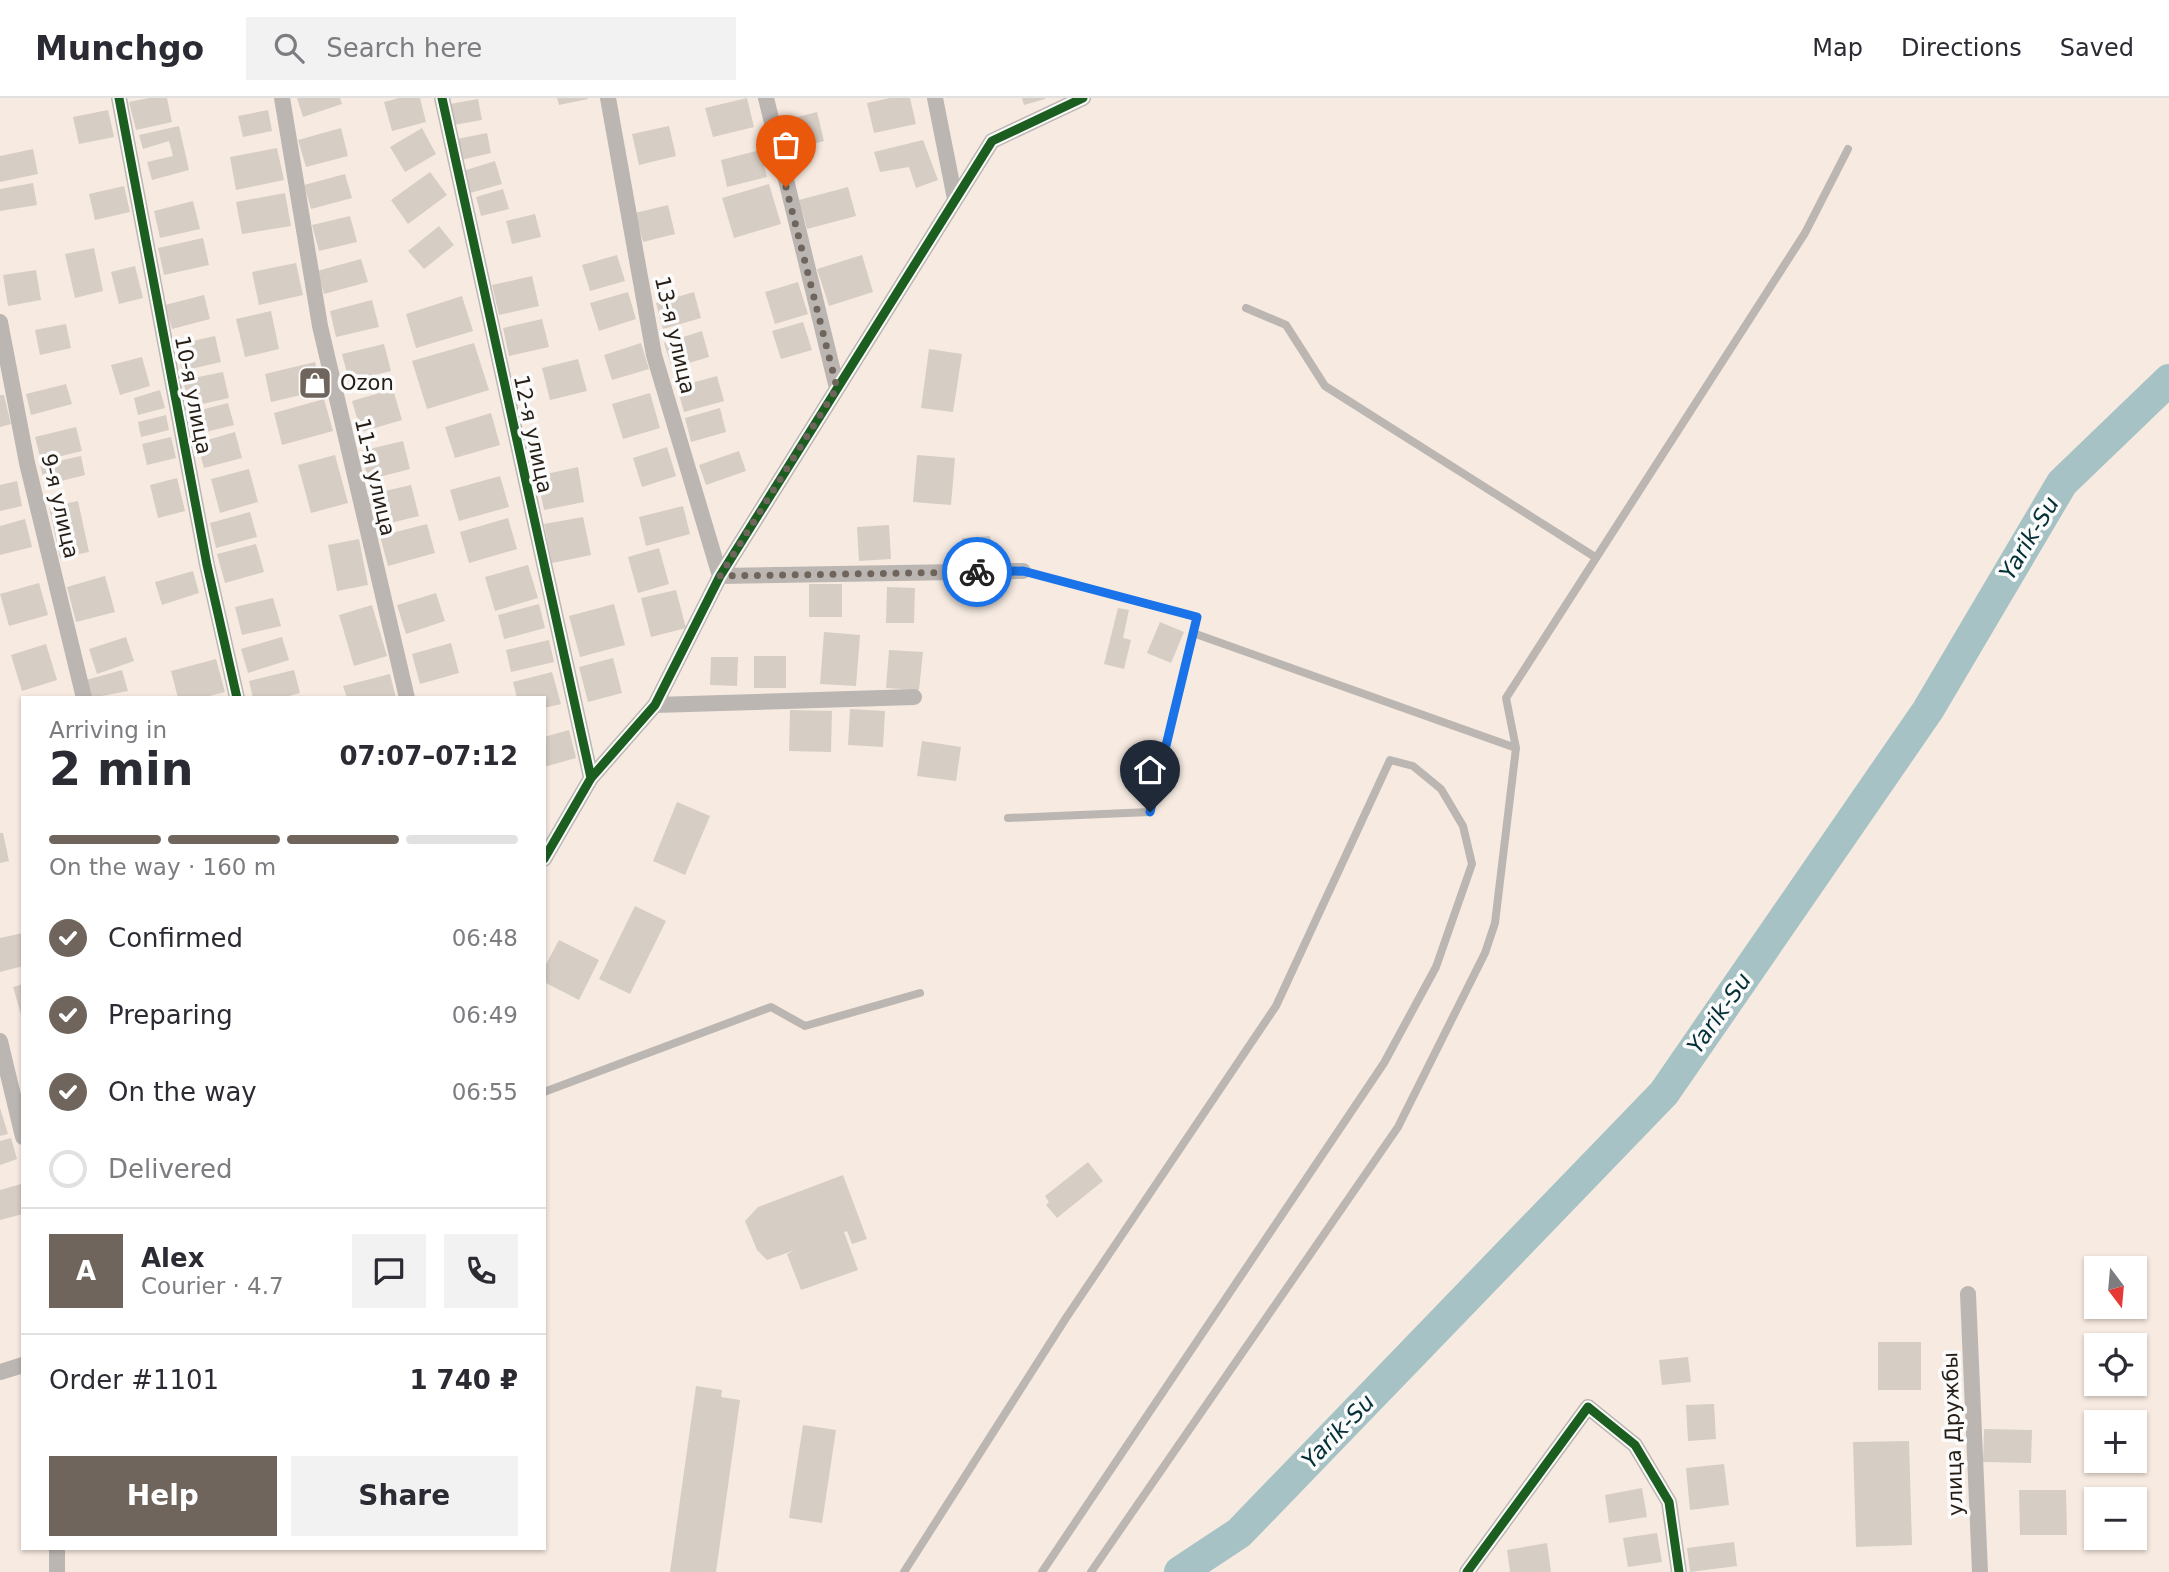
<!DOCTYPE html>
<meta charset="utf-8">
<style>
body{margin:0;font-family:"DejaVu Sans",sans-serif;background:#f2f2f3;color:#2b2b33;height:100vh;display:flex;flex-direction:column;font-size:26px;white-space:nowrap}
*{box-sizing:border-box;margin:0}
p{font-size:23px;color:#7c7c81}
.icon{flex:none;width:38px;height:38px;fill:none;stroke:currentColor;stroke-width:2;stroke-linecap:round;stroke-linejoin:round}
.map{position:relative;flex:1;overflow:hidden}
.drawer{position:absolute;left:21px;top:598px;width:525px;height:854px;display:flex;flex-direction:column;background:#fff;border-radius:0px;box-shadow:0 2px 5px #0004}
.drawer>*{flex:none}
.needle{width:46px;rotate:164deg}
.buttons{position:absolute;left:2084px;top:1158px;display:grid;gap:14px}
.buttons a{display:grid;place-items:center;width:63px;height:63px;border-radius:0px;background:#fff;box-shadow:0 2px 5px #0004;font-size:35px}
.pin{position:absolute;display:grid;place-items:center;width:60px;height:60px;color:#fff;margin:-72px -30px;border-radius:50% 50% 50% 0;rotate:-45deg;box-shadow:0 0 7px #0007}
.pin .icon{rotate:45deg}
.courier{position:absolute;display:grid;place-items:center;width:70px;height:70px;margin:-35px;border:5px solid #1a73e8;border-radius:50%;background:#fff;color:#222;box-shadow:0 2px 9px #0007}
.overview em{font-style:normal;font-weight:700}
.overview div{display:flex;flex-direction:column-reverse}
.overview{display:flex;align-items:center;justify-content:space-between;height:119px;padding:0 28px}
h1{font-size:46px;font-weight:700;line-height:52px}
.bar{display:grid;grid-template-columns:repeat(4,1fr);gap:10px 7px;align-content:center;height:84px;padding:0 28px}
.bar i{height:9px;border-radius:5px;background:#e1e1e2}
.bar .selected{background:#6f655c}
.bar p{grid-column:span 4}
.line{display:flex;align-items:center;gap:18px;padding:0 28px;border-top:2px solid #e1e1e2}
.line div{flex:1}
.round{display:grid;place-items:center;flex:none;width:74px;height:74px;border-radius:0px;background:#f2f2f3}
ol{padding:0 28px;list-style:none}
li{display:flex;align-items:center;gap:21px;height:77px}
li p{margin-inline-start:auto}
li .icon{padding:7px;border-radius:50%;background:#6f655c;color:#fff;stroke-width:4}
li:last-child{color:#7c7c81}
li i{width:38px;height:38px;border:4px solid #e1e1e2;border-radius:50%}
.action{display:flex;gap:14px;margin-top:auto;padding:14px 28px}
.action a{flex:1;height:80px;border-radius:0px;background:#6f655c;color:#fff;font-size:28px;font-weight:700;line-height:80px;text-align:center}
.action a+a{background:#f2f2f3;color:#2b2b33}
header{display:flex;align-items:center;gap:42px;box-sizing:border-box;height:98px;padding:0 35px;background:#fff;border-bottom:2px solid #e1e1e2}
header strong{font-size:33px}
nav{display:flex;gap:38px;margin-inline-start:auto;font-size:24px}
.search{width:490px;height:63px;background:#f2f2f3;display:flex;align-items:center;gap:18px;box-sizing:border-box;padding:0 24px;border-radius:0px;color:#7c7c81;font-size:26px}
.map>svg:first-child{display:block}
</style>
<header>
<strong>Munchgo</strong>
<div class="search"><svg class="icon" aria-label="search" viewBox="0 0 24 24"><circle cx="10" cy="10" r="6"/><path d="M15 15l6 6"/></svg>Search here</div>
<nav><a>Map</a><a>Directions</a><a>Saved</a></nav>
</header>
<div class="map">
<svg width="2169" height="1474" viewBox="0 0 2169 1474">
<rect width="100%" height="100%" fill="#f7ebe1"/>
<g fill="none" stroke-linecap="round" stroke-linejoin="round">
<!-- river -->
<path stroke="#a7c2c5" stroke-width="32" d="M1180,1474L1239,1435L1664,995L1928,612L2062,385L2169,282"/>
</g>
<!-- building -->
<path fill="#d6cdc4" d="M149,0H167L172,24L136,32L129,4Z
M297,0H340L342,6L303,19Z
M399,0H420L426,24L392,33L384,4Z
M557,0H588V1L559,7Z
M747,0L754,29L713,39L705,10Z
M890,0H910L916,26L874,35L867,5Z
M1022,0H1045V1L1024,7Z
M478,1L482,22L454,27L450,6Z
M108,12L114,39L79,46L73,19Z
M268,12L272,33L243,39L238,18Z
M817,14L824,43L785,53L778,24Z
M179,28L189,72L152,82L147,64L173,58L169,43L143,51L139,37Z
M669,28L676,58L639,67L632,36Z
M341,30L348,58L306,69L298,42Z
M422,30L436,56L405,74L390,49Z
M487,35L491,55L461,62L457,41Z
M923,42L938,82L916,90L909,69L880,74L874,54Z
M277,50L284,82L236,92L230,59Z
M33,51L38,76L0,84V58Z
M760,52L767,79L727,89L721,62Z
M495,63L502,86L470,95L463,73Z
M430,74L447,97L408,126L391,102Z
M345,76L352,100L311,111L304,87Z
M33,85L37,107L0,113V91Z
M769,86L781,126L734,140L722,100Z
M124,88L130,114L95,122L89,96Z
M848,89L856,118L807,131L799,102Z
M503,91L509,111L481,118L476,99Z
M285,95L291,128L242,136L236,104Z
M193,103L200,131L160,140L154,113Z
M668,107L675,136L643,144L635,115Z
M535,116L541,139L512,146L506,123Z
M350,118L357,144L319,153L312,127Z
M439,128L454,147L424,171L408,153Z
M203,140L209,167L164,177L158,150Z
M94,150L103,193L75,200L65,156Z
M617,157L625,183L590,193L582,167Z
M862,157L873,194L829,208L817,171Z
M361,161L368,184L324,196L317,173Z
M296,165L303,197L259,207L252,174Z
M135,168L143,200L119,206L111,174Z
M36,172L41,202L8,208L3,177Z
M532,178L539,208L499,217L492,187Z
M798,184L808,216L775,226L765,194Z
M628,194L636,221L599,233L590,205Z
M694,194L701,220L663,231L656,205Z
M204,197L210,221L172,231L165,207Z
M462,198L473,233L416,250L406,216Z
M372,202L379,229L336,239L330,213Z
M271,213L279,251L245,259L236,221Z
M542,221L549,249L509,258L503,230Z
M803,224L812,252L781,261L772,233Z
M66,226L71,250L40,257L35,232Z
M702,233L709,259L672,270L664,245Z
M215,238L221,264L182,273L175,247Z
M474,245L489,292L427,311L412,263Z
M641,245L649,271L612,282L604,257Z
M384,246L391,273L349,283L342,256Z
M929,251L962,256L953,314L921,310Z
M142,259L150,288L120,297L111,267Z
M578,261L587,293L550,302L542,270Z
M315,264L322,292L271,304L265,276Z
M223,274L229,300L189,309L183,282Z
M717,278L724,303L684,314L677,289Z
M66,286L72,306L31,317L26,296Z
M393,291L402,322L361,334L352,303Z
M160,292L165,310L138,317L134,300Z
M650,295L660,330L623,341L612,306Z
M0,297H4L11,326L0,329Z
M324,301L333,333L282,347L274,315Z
M228,305L234,327L194,337L189,315Z
M720,310L726,334L691,344L685,320Z
M491,315L500,347L455,360L445,329Z
M166,317L169,332L141,339L138,324Z
M76,329L82,353L41,363L35,339Z
M235,334L242,360L204,370L197,345Z
M171,339L176,360L147,367L142,346Z
M403,343L410,371L368,382L361,353Z
M667,349L676,378L642,389L633,360Z
M739,353L746,373L706,387L699,367Z
M335,357L348,405L311,415L298,367Z
M917,357L955,360L951,407L913,404Z
M81,358L85,377L45,387L40,367Z
M578,369L584,404L544,412L537,378Z
M249,371L258,404L220,415L211,381Z
M500,378L509,409L459,423L450,392Z
M177,380L185,413L158,420L150,387Z
M17,383L22,408L0,413V387Z
M411,387L419,418L374,429L367,397Z
M78,403L89,454L60,460L49,409Z
M683,408L690,436L646,448L639,419Z
M250,414L257,439L216,450L210,425Z
M583,419L591,457L552,465L544,426Z
M508,420L517,451L469,465L460,434Z
M25,421L32,449L0,457V428Z
M427,426L435,455L388,468L380,438Z
M889,427L891,461L859,463L857,429Z
M990,438L992,460L964,462L962,440Z
M359,441L368,487L337,493L328,447Z
M256,446L264,474L225,485L217,456Z
M659,450L669,486L638,495L628,459Z
M528,467L538,500L495,513L485,479Z
M193,473L199,495L162,507L155,484Z
M105,478L115,514L76,524L67,489Z
M39,485L48,517L9,528L0,496Z
M809,486H842V519H809Z
M887,489L915,490L914,525H886Z
M676,492L686,530L651,539L641,500Z
M436,495L445,523L406,536L397,507Z
M273,500L281,528L242,537L235,509Z
M539,506L545,530L504,541L498,517Z
M614,506L625,547L580,559L569,518Z
M372,507L387,558L354,568L339,517Z
M1118,510L1129,512L1123,540L1131,542L1124,571L1104,566Z
M1160,524L1184,534L1171,565L1147,555Z
M824,534L860,537L856,588L820,586Z
M126,539L134,563L97,576L89,551Z
M282,539L289,562L248,575L241,551Z
M549,542L554,564L511,574L506,552Z
M451,545L459,575L420,586L412,556Z
M46,546L57,582L22,593L11,557Z
M889,552L923,554L919,592L886,590Z
M754,558H786V590H754Z
M711,559H738L737,588L710,587Z
M613,560L622,595L588,604L579,569Z
M216,561L225,594L201,600H178L171,573Z
M122,572L128,593L91,600L86,582Z
M294,572L300,595L281,600H253L249,583Z
M552,574L561,606L544,610V600H517L513,584Z
M390,576L396,600H347L343,588Z
M850,611L885,613L883,649L848,647Z
M790,612L832,613L831,654L789,653Z
M569,632L576,660L544,669V639Z
M922,643L961,649L956,683L917,678Z
M677,704L710,718L685,777L653,763Z
M0,735H3L9,763L0,765Z
M635,808L666,823L630,896L599,881Z
M23,835V868L0,874V840Z
M559,842L599,862L579,902L544,884V870Z
M23,886V920H22L13,889Z
M0,1010L8,1036L0,1038Z
M11,1040L17,1061L0,1067V1043Z
M1088,1064L1103,1083L1057,1120L1046,1107L1049,1104L1045,1098Z
M843,1077L867,1141L852,1146L847,1133L844,1134L858,1172L801,1192L787,1156L795,1152L767,1162L757,1152L745,1123L758,1109Z
M21,1086L23,1116L0,1122V1092Z
M1878,1244H1921V1292H1878Z
M1688,1259L1691,1284L1662,1287L1659,1262Z
M696,1288L722,1292L721,1299L740,1302L716,1474H670Z
M1714,1306L1716,1341L1688,1343L1686,1307Z
M803,1327L836,1332L822,1425L789,1420Z
M1984,1331L2032,1332L2031,1365L1983,1364Z
M1909,1343L1912,1447L1856,1449L1853,1344Z
M1724,1366L1729,1407L1690,1412L1686,1370Z
M1642,1390L1647,1419L1609,1425L1605,1397Z
M2019,1392H2066L2067,1437H2020Z
M1657,1435L1662,1464L1628,1469L1623,1440Z
M1734,1444L1737,1468L1690,1474L1687,1450Z
M1547,1445L1551,1474H1510L1507,1452Z"/>
<g fill="none" stroke-linecap="round" stroke-linejoin="round">
<!-- lane -->
<path stroke="#bcb6b3" stroke-width="8" d="M1246,210L1286,227L1325,288L1595,459
M1193,535L1516,650
M1008,720L1150,714L1197,519L1023,473
M544,994L771,909L805,928L920,895
M904,1474L1066,1220L1276,908L1390,662L1413,668L1441,691L1463,728L1472,766L1436,869L1384,965L1042,1474
M1091,1474L1398,1029L1485,855L1495,825L1516,650L1506,600L1805,135L1848,51"/>
<!-- street -->
<path stroke="#bcb6b3" stroke-width="16" d="M119,0L207,467L237,600
M282,0L320,228L407,600
M442,0L591,680
M608,0L654,257L720,478L1023,473
M766,0L837,290
M935,0L955,101
M0,224L27,365L84,600
M655,607L914,599
M544,761L591,680L655,607L720,478L992,43L1083,0
M0,943L23,1039
M1968,1196L1980,1474
M0,1274L23,1267
M57,1474V1451
M1467,1474L1588,1309L1635,1347L1669,1404L1679,1474"/>
<defs>
<path id="cycleway" d="M119,0L207,467L237,600
M442,0L591,680
M544,761L591,680L655,607L720,478L992,43L1083,0
M1467,1474L1588,1309L1635,1347L1669,1404L1679,1474"/>
</defs>
<!-- cycleway casing -->
<use href="#cycleway" stroke="#fbfbfb" stroke-width="13"/>
<!-- cycleway -->
<use href="#cycleway" stroke="#1b5e20" stroke-width="9"/>
</g>
<g fill="none" stroke-linecap="round" stroke-linejoin="round">
<!-- done -->
<path stroke="#6f655c" stroke-width="7" stroke-dasharray="0 12.6" d="M786,89L837,290L720,478L977,474"/>
<!-- route -->
<path stroke="#1a73e8" stroke-width="9" d="M977,474L1023,473L1197,519L1150,714"/>
</g>
<!-- icons -->
<defs>
<symbol id="shop-square" viewBox="-11 -11 22 22"><rect x="-9" y="-9" width="18" height="18" rx="4" fill="#6f655c" stroke="#fbfbfb"/><path d="M-5-2.5h2.3a2.7 3.5 0 0 1 5.4 0H5L5.5 6h-11ZM-1.5-2.5h3a1.5 2.3 0 0 0-3 0Z" fill="#fff"/></symbol>
</defs>
<g fill-rule="evenodd">
<use href="#shop-square" x="296" y="266" width="38" height="38"/>
</g>
<g text-anchor="middle" dominant-baseline="central" stroke-width="7" stroke-linejoin="round" paint-order="stroke">
<!-- street labels -->
<g font-size="21" fill="#261d15" stroke="#fbfbfb">
<text transform="translate(675 237) rotate(77)">13-я улица</text>
<text transform="translate(193 297) rotate(79)">10-я улица</text>
<text transform="translate(533 336) rotate(78)">12-я улица</text>
<text transform="translate(375 379) rotate(77)">11-я улица</text>
<text transform="translate(60 408) rotate(77)">9-я улица</text>
<text transform="translate(1953 1336) rotate(-92)">улица Дружбы</text>
</g>
<!-- poi labels -->
<g font-size="21" fill="#261d15" stroke="#fbfbfb" text-anchor="start">
<text x="340" y="285">Ozon</text>
</g>
<!-- water labels -->
<g font-size="23" font-style="italic" fill="#033037" stroke="#fbfbfb">
<text transform="translate(2029 440) rotate(-59)">Yarik-Su</text>
<text transform="translate(1719 915) rotate(-55)">Yarik-Su</text>
<text transform="translate(1338 1333) rotate(-46)">Yarik-Su</text>
</g>
</g>
</svg>
<div class="buttons">
<a><svg class="needle" viewBox="-14 -14 28 28"><path d="M0-13l5 13h-10z" fill="#e53935"/><path d="M0 13l5-13h-10z" fill="#7c7c81"/></svg></a>
<a><svg class="icon" aria-label="locate" viewBox="0 0 24 24"><circle cx="12" cy="12" r="6"/><path d="M12 2v4M12 18v4M2 12h4M18 12h4"/></svg></a>
<a>+</a>
<a>−</a>
</div>
<div class="pin" style="left:786px;top:89px;background:#ea580c"><svg class="icon" aria-label="bag" viewBox="0 0 24 24"><path d="M5 8h14l-1 12H6zM9 8a3 3 0 0 1 6 0"/></svg></div>
<div class="pin" style="left:1150px;top:714px;background:#1f2937"><svg class="icon" aria-label="home" viewBox="0 0 24 24"><path d="M3 11l9-7 9 7M6 9v11h12V9"/></svg></div>
<div class="courier" style="left:977px;top:474px"><svg class="icon" aria-label="bike" viewBox="0 0 24 24"><circle cx="6" cy="16" r="4"/><circle cx="18" cy="16" r="4"/><path d="M6 16l4-8h5l3 8M10 8l3 8H6M13 5h3"/></svg></div>
<section class="drawer">
<div class="overview"><div><h1>2 min</h1><p>Arriving in</p></div><em>07:07–07:12</em></div>
<div class="bar"><i class="selected"></i><i class="selected"></i><i class="selected"></i><i></i><p>On the way · 160 m</p></div>
<ol>
<li><svg class="icon" aria-label="check" viewBox="0 0 24 24"><path d="M5 12l5 5 9-10"/></svg>Confirmed<p>06:48</p></li>
<li><svg class="icon" aria-label="check" viewBox="0 0 24 24"><path d="M5 12l5 5 9-10"/></svg>Preparing<p>06:49</p></li>
<li><svg class="icon" aria-label="check" viewBox="0 0 24 24"><path d="M5 12l5 5 9-10"/></svg>On the way<p>06:55</p></li>
<li><i></i>Delivered</li>
</ol>
<div class="line" style="height:126px"><b class="round" style="background:#6f655c;color:#fff">A</b><div><b>Alex</b><p>Courier · 4.7</p></div><a class="round"><svg class="icon" aria-label="chat" viewBox="0 0 24 24"><path d="M4 5h16v11H9l-5 4z"/></svg></a><a class="round"><svg class="icon" aria-label="phone" viewBox="0 0 24 24"><path d="M5 4h4l2 5-3 2q2 4 5 5l2-3 5 2v4C11 20 4 13 5 4z"/></svg></a></div>
<div class="line" style="height:91px"><div>Order #1101</div><b>1 740 ₽</b></div>
<div class="action"><a>Help</a><a>Share</a></div>
</section>
</div>
